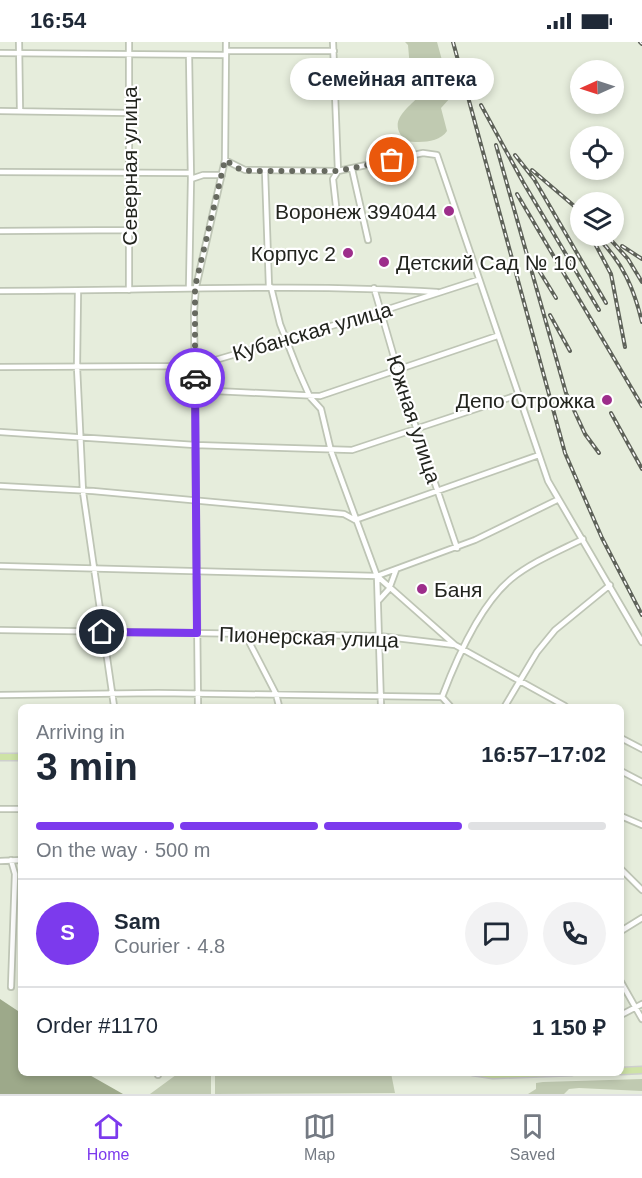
<!DOCTYPE html>
<meta charset="utf-8">
<style>
body{margin:0;font-family:Arial,sans-serif;background:#f2f2f3;color:#1f2937;height:100vh;display:flex;flex-direction:column;font-size:22px;white-space:nowrap}
*{box-sizing:border-box;margin:0}
p{font-size:20px;color:#747a83}
.icon{flex:none;width:33px;height:33px;fill:none;stroke:currentColor;stroke-width:2;stroke-linecap:round;stroke-linejoin:round}
.map{position:relative;flex:1;overflow:hidden}
.drawer{position:absolute;left:18px;top:662px;width:606px;height:372px;display:flex;flex-direction:column;background:#fff;border-radius:9px;box-shadow:0 3px 9px #0003}
.drawer>*{flex:none}
.needle{width:39px;rotate:267deg}
.buttons{position:absolute;left:570px;top:18px;display:grid;gap:12px}
.buttons a{display:grid;place-items:center;width:54px;height:54px;border-radius:50%;background:#fff;box-shadow:0 3px 9px #0003;font-size:30px}
.pin{position:absolute;display:grid;place-items:center;width:51px;height:51px;color:#fff;margin:-26px;border:3px solid #fff;border-radius:50%;box-shadow:0 2px 6px #0007}
.courier{position:absolute;display:grid;place-items:center;width:60px;height:60px;margin:-30px;border:4px solid #7c3aed;border-radius:50%;background:#fff;color:#222;box-shadow:0 2px 8px #0007}
.bubble{position:absolute;height:42px;border-radius:21px;background:#fff;box-shadow:0 3px 9px #0003;font-size:20px;font-weight:700;line-height:42px;text-align:center}
.headline em{font-style:normal;font-weight:700}
.headline div{display:flex;flex-direction:column-reverse}
.headline{display:flex;align-items:center;justify-content:space-between;height:102px;padding:0 18px}
h1{font-size:39px;font-weight:700;line-height:45px}
.bar{display:grid;grid-template-columns:repeat(4,1fr);gap:9px 6px;align-content:center;height:72px;padding:0 18px}
.bar i{height:8px;border-radius:4px;background:#e0e1e3}
.bar .on{background:#7c3aed}
.bar p{grid-column:span 4}
.line{display:flex;align-items:center;gap:15px;padding:0 18px;border-top:2px solid #e0e1e3}
.line div{flex:1}
.round{display:grid;place-items:center;flex:none;width:63px;height:63px;border-radius:32px;background:#f2f2f3}
.status{display:flex;justify-content:space-between;align-items:center;height:42px;padding:0 30px;background:#fff;direction:ltr}
.status svg{height:16px;fill:currentColor}
.menu{display:flex;justify-content:space-around;align-items:center;height:84px;border-top:2px solid #e0e1e3;background:#fff;font-size:16px;color:#747a83}
.menu a{display:grid;justify-items:center;gap:3px}
.menu .on{color:#7c3aed}
.map>svg:first-child{display:block}
</style>
<div class="status"><b>16:54</b><svg viewBox="0 0 49 12"><path d="M0 12V9h3v3zM5 12V6h3v6zM10 12V3h3v9zM15 12V0h3v12zM26 1h20v11H26zM47 4h2v5h-2z"/></svg></div>
<div class="map">
<svg width="642" height="1052" viewBox="0 0 642 1052">
<rect width="100%" height="100%" fill="#e6eddc"/>
<!-- green -->
<path fill="#c0cab1" d="M405,0H437L451,51V55L441,66L447,89C439,101 419,101 406,99C385,79 409,66 421,52L419,45L413,43L411,38L408,3Z
M180,1030L211,1031V1052H150Z
M215,1031H391L395,1051L215,1052Z
M642,1037V1049L579,1046L569,1047L564,1052H528L536,1047V1041L543,1040Z"/>
<!-- water -->
<path fill="#9da98a" d="M0,957L21,971V1030L86,1031L123,1052H0Z"/>
<g fill="none" stroke-linecap="round" stroke-linejoin="round">
<defs>
<path id="minor" d="M19,0L20,69
M129,0V248
M333,0L338,129L333,137L336,164
M226,9H334
M0,11L226,13
M189,13L191,137L203,133H222
M0,69L130,71
M225,118L245,128L338,129L423,111L437,113L548,439L642,600
M352,127L368,198
M265,129L269,245
M0,130L190,131
M0,189L130,188
M189,245L191,137
M271,245L280,282L298,328L310,355L321,367L331,409L377,534L381,664
M374,246L405,353L457,506
M0,249C146,249 291,241 437,250
M78,249L77,325L83,450L114,664
M0,325L195,324L379,270L478,238
M195,348L320,354L497,294
M0,390L195,403L352,408L518,353
M0,444L93,449L344,472L355,478L539,413
M0,524L377,534L475,498L557,458
M377,534L455,603
M379,558L389,547L396,528
M0,588L379,594L455,603L565,664
M245,592L276,652L279,664
M0,653L158,651L442,655
M198,664L194,269L196,245L225,118L226,0
M450,664L442,655C456,618 480,563 511,537C532,520 559,509 583,497
M505,664L537,610L555,588L610,543
M621,696L642,707
M621,729L642,740
M0,767H21
M621,774L642,783
M0,819L21,818
M621,827L642,848
M621,889L642,876
M621,940L642,977
M11,945L15,832L11,818
M621,973L642,962
M158,1033V1030"/>
<path id="major" d="M0,715H21
M621,1029L642,1028
M473,1030L493,1033L572,1030"/>
</defs>
<!-- minor casing -->
<use href="#minor" stroke="#bec5b5" stroke-width="8"/>
<!-- major casing -->
<use href="#major" stroke="#cecfce" stroke-width="9"/>
<!-- minor -->
<use href="#minor" stroke="#fff" stroke-width="4.5"/>
<!-- major -->
<use href="#major" stroke="#cee3a6" stroke-width="6"/>
<defs>
<path id="rail" d="M453,0L565,411L602,496L642,573
M640,0L642,2
M481,63L523,140L599,268
M496,103L566,351L585,392L599,411
M515,113L534,137L606,261
M532,128L580,169
M517,152L642,364
M591,194L611,232L625,305
M599,197C623,221 634,247 642,280
M610,197L628,217L642,240
M622,204L642,217
M535,222L556,256
M550,273L570,309
M611,371L642,427"/>
</defs>
<!-- rail casing -->
<use href="#rail" stroke="#5e6259" stroke-width="4"/>
<!-- rail -->
<use href="#rail" stroke="#fff" stroke-width="1.5" stroke-dasharray="4.5" stroke-linecap="butt"/>
</g>
<g fill="none" stroke-linecap="round" stroke-linejoin="round">
<!-- done -->
<path stroke="#676a60" stroke-width="6" stroke-dasharray="0 10.8" d="M195,336V245L225,118L241,128L251,129H338L392,118"/>
<!-- route -->
<path stroke="#7c3aed" stroke-width="8" d="M102,590L197,591L195,336"/>
</g>
<!-- markers -->
<g fill="#9d2d8b" stroke="#fff" stroke-width="2">
<circle cx="449" cy="169" r="6"/>
<circle cx="348" cy="211" r="6"/>
<circle cx="384" cy="220" r="6"/>
<circle cx="607" cy="358" r="6"/>
<circle cx="422" cy="547" r="6"/>
</g>
<g text-anchor="middle" dominant-baseline="central" stroke-width="4.5" stroke-linejoin="round" paint-order="stroke">
<!-- street labels -->
<g font-size="21" fill="#22241e" stroke="#fff">
<text transform="translate(129 124) rotate(-90)">Северная улица</text>
<text transform="translate(312 289) rotate(-16)">Кубанская улица</text>
<text transform="translate(414 377) rotate(72)">Южная улица</text>
<text transform="translate(309 595) rotate(2)">Пионерская улица</text>
</g>
<!-- poi labels -->
<g font-size="21" fill="#22241e" stroke="#fff" text-anchor="end">
<text x="437" y="169">Воронеж 394044</text>
<text x="336" y="211">Корпус 2</text>
<text x="396" y="220" text-anchor="start">Детский Сад № 10</text>
<text x="595" y="358">Депо Отрожка</text>
<text x="434" y="547" text-anchor="start">Баня</text>
</g>
</g>
</svg>
<div class="buttons">
<a><svg class="needle" viewBox="-14 -14 28 28"><path d="M0-13l5 13h-10z" fill="#e53935"/><path d="M0 13l5-13h-10z" fill="#747a83"/></svg></a>
<a><svg class="icon" aria-label="locate" viewBox="0 0 24 24"><circle cx="12" cy="12" r="6"/><path d="M12 2v4M12 18v4M2 12h4M18 12h4"/></svg></a>
<a><svg class="icon" aria-label="layers" viewBox="0 0 24 24"><path d="M12 4l9 5-9 5-9-5zM3 14l9 5 9-5"/></svg></a>
</div>
<div class="pin" style="left:392px;top:118px;background:#ea580c"><svg class="icon" aria-label="bag" viewBox="0 0 24 24"><path d="M5 8h14l-1 12H6zM9 8a3 3 0 0 1 6 0"/></svg></div>
<div class="pin" style="left:102px;top:590px;background:#1f2937"><svg class="icon" aria-label="home" viewBox="0 0 24 24"><path d="M3 11l9-7 9 7M6 9v11h12V9"/></svg></div>
<div class="courier" style="left:195px;top:336px"><svg class="icon" aria-label="car" viewBox="0 0 24 24"><path d="M5 17H2v-5l4-1 3-4h7l3 4 3 1v5h-3M9 17h6M6 11h13"/><circle cx="7" cy="17" r="2"/><circle cx="17" cy="17" r="2"/></svg></div>
<div class="bubble" style="left:290px;top:16px;width:204px">Семейная аптека</div>
<section class="drawer">
<div class="headline"><div><h1>3 min</h1><p>Arriving in</p></div><em>16:57–17:02</em></div>
<div class="bar"><i class="on"></i><i class="on"></i><i class="on"></i><i></i><p>On the way · 500 m</p></div>
<div class="line" style="height:108px"><b class="round" style="background:#7c3aed;color:#fff">S</b><div><b>Sam</b><p>Courier · 4.8</p></div><a class="round"><svg class="icon" aria-label="chat" viewBox="0 0 24 24"><path d="M4 5h16v11H9l-5 4z"/></svg></a><a class="round"><svg class="icon" aria-label="phone" viewBox="0 0 24 24"><path d="M5 4h4l2 5-3 2q2 4 5 5l2-3 5 2v4C11 20 4 13 5 4z"/></svg></a></div>
<div class="line" style="height:78px"><div>Order #1170</div><b>1 150 ₽</b></div>
</section>
</div>
<nav class="menu">
<a class="on"><svg class="icon" aria-label="home" viewBox="0 0 24 24"><path d="M3 11l9-7 9 7M6 9v11h12V9"/></svg>Home</a>
<a><svg class="icon" aria-label="map" viewBox="0 0 24 24"><path d="M3 6l6-2 6 2 6-2v14l-6 2-6-2-6 2zM9 4v14M15 6v14"/></svg>Map</a>
<a><svg class="icon" aria-label="saved" viewBox="0 0 24 24"><path d="M7 4h10v16l-5-4-5 4z"/></svg>Saved</a>
</nav>
